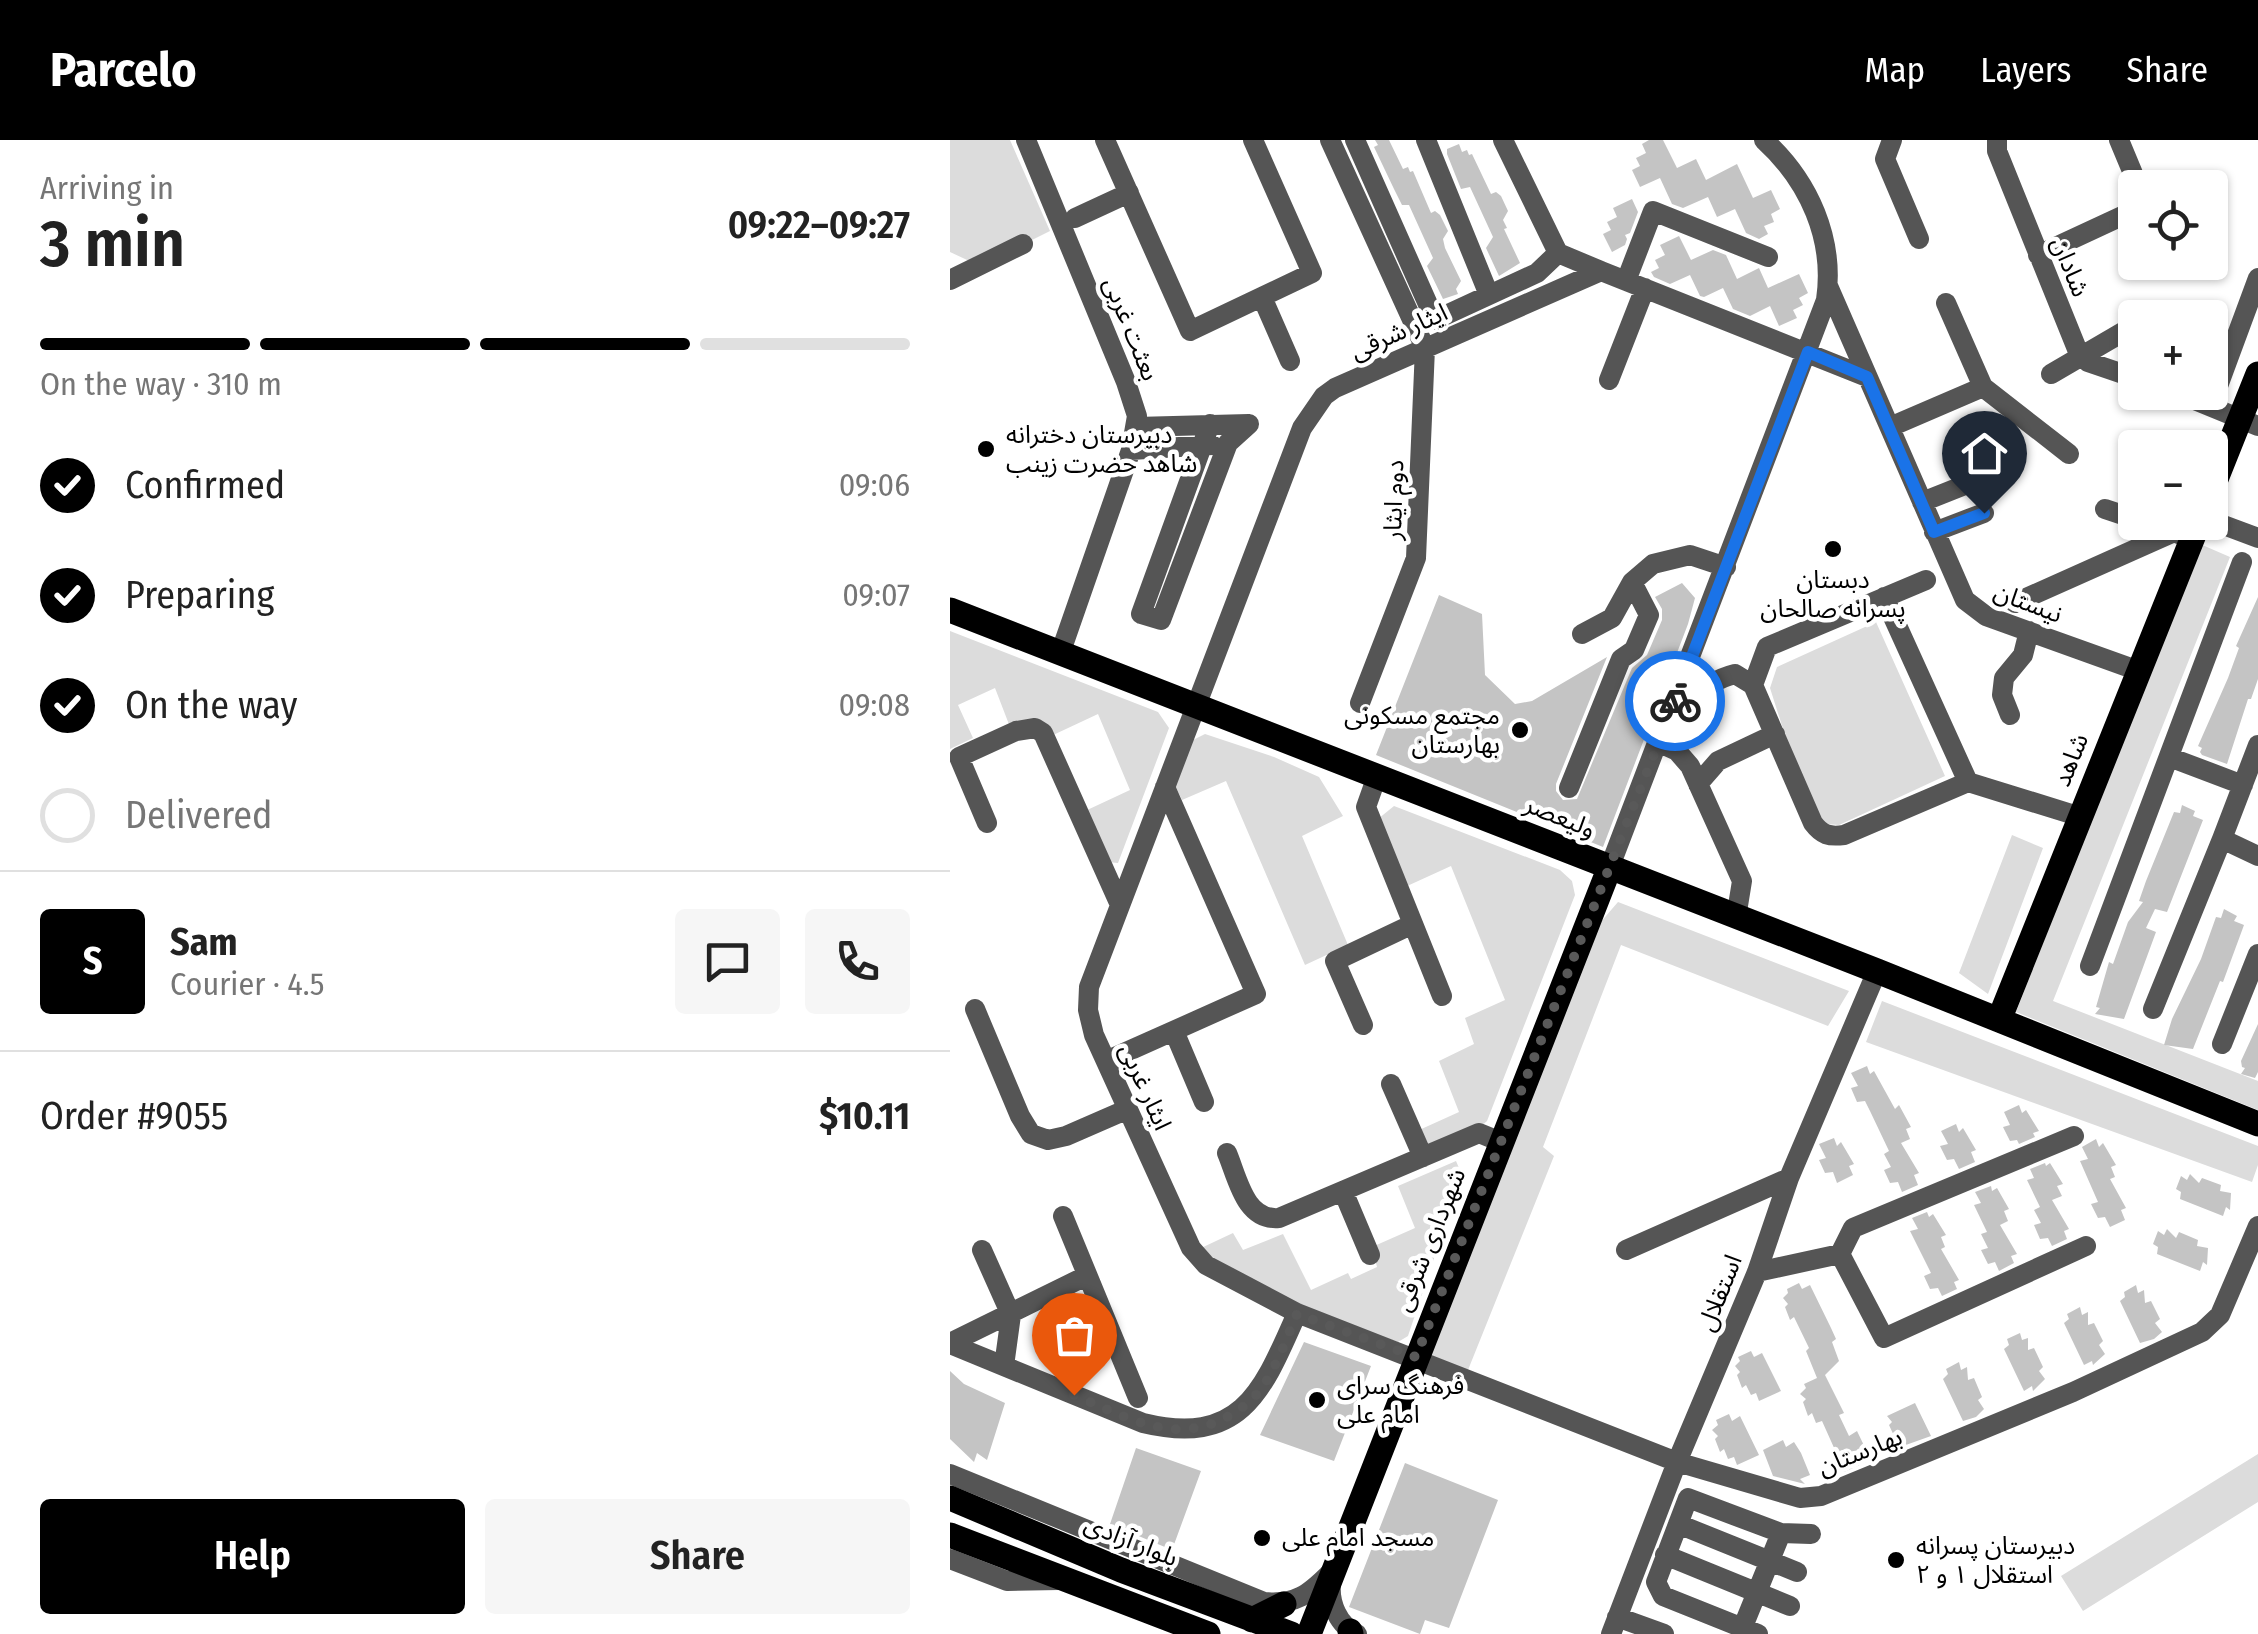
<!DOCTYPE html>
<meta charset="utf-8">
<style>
body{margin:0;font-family:"Fira Sans Condensed","Noto Sans Arabic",sans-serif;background:#f6f6f6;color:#222;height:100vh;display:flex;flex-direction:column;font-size:38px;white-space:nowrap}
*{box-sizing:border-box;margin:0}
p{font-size:32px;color:#767676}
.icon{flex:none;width:55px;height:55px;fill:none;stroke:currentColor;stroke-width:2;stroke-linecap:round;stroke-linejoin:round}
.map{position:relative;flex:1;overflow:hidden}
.panel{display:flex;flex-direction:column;background:#fff;width:950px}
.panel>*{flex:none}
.tools{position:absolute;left:1168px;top:30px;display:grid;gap:20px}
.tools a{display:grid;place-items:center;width:110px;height:110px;border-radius:10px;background:#fff;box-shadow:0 2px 8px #0004;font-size:50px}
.pin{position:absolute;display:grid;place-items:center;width:85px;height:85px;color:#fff;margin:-102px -42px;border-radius:50% 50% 50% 0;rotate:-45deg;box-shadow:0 0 10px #0007}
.pin .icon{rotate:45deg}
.courier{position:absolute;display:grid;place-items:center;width:100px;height:100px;margin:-50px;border:8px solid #1a73e8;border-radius:50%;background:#fff;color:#222;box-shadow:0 2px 12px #0007}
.summary em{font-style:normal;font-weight:600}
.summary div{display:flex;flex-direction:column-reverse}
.summary{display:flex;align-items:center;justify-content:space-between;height:170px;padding:0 40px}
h1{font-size:65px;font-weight:600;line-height:75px}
.bar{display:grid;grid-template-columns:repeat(4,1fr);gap:15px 10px;align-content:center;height:120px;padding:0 40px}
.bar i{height:12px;border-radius:8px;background:#e0e0e0}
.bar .on{background:#000}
.bar p{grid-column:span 4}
.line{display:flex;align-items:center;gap:25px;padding:0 40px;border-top:2px solid #e0e0e0}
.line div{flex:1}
.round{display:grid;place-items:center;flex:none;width:105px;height:105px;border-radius:10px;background:#f6f6f6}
ol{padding:0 40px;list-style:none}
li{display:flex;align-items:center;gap:30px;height:110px}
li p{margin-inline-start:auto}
li .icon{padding:10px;border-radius:50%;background:#000;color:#fff;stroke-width:4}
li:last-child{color:#767676}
li i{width:55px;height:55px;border:5px solid #e0e0e0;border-radius:50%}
.cta{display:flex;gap:20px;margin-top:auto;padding:20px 40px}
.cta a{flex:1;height:115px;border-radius:10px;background:#000;color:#fff;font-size:40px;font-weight:600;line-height:115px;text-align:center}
.cta a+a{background:#f6f6f6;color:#222}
header{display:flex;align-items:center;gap:60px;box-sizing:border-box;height:140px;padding:0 50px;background:#000;color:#fff}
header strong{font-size:48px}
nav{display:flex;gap:55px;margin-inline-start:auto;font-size:35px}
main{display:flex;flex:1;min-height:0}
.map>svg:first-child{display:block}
</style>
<header>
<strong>Parcelo</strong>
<nav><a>Map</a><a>Layers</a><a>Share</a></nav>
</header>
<main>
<section class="panel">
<div class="summary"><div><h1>3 min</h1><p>Arriving in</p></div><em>09:22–09:27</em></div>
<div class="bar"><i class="on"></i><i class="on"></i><i class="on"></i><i></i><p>On the way · 310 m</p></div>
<ol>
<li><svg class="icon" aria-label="check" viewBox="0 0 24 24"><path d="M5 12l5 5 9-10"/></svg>Confirmed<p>09:06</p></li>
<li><svg class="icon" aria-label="check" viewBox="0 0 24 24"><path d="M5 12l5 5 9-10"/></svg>Preparing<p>09:07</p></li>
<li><svg class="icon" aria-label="check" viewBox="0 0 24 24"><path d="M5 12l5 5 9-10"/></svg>On the way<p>09:08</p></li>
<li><i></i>Delivered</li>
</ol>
<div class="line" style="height:180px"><b class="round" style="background:#000;color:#fff">S</b><div><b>Sam</b><p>Courier · 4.5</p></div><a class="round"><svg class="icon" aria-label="chat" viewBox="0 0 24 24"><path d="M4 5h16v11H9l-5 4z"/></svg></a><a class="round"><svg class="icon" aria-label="phone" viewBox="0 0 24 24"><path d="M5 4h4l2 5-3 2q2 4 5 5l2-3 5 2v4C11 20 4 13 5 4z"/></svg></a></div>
<div class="line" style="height:130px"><div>Order #9055</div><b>$10.11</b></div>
<div class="cta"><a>Help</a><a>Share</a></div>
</section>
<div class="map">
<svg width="1308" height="1494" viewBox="0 0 1308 1494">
<rect width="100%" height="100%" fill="#fff"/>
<!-- green -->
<path fill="#dcdcdc" d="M0,0H60L100,91L30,126L0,112Z
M1250,404L1280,417L1103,861L1308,941V970L1066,872Z
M926,482L995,636L889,685L863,683L820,548L827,527Z
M0,491L208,572L219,588L168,723L157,722L135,671L180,650L148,574L101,596L60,587L45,548L8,565L23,598L0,609Z
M255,594L324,617L369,637L393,676L352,696L398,805L355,825L276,641L232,660L223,641L239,602Z
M444,666L610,730L622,741L625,755L537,981L529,988L475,1010L467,991L509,972L489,921L524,904L515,878L555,860L501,726L455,747L428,679Z
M1062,695L1093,708L1038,854L1009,833Z
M668,762L899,851L878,886L671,805L593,1007L604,1016L518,1230L487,1219L476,1210L643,791Z
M932,861L1308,1006V1025L1302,1042L916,902Z
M506,1021L512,1035L458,1196L448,1202C379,1177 306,1156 249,1109L283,1093L293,1110L333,1094L361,1150L398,1133L401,1139L427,1127L422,1107L465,1088L448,1046Z
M1308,1314V1362L1133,1471L1111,1436Z"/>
<!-- building -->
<path fill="#c4c4c4" d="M425,0H439L453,29L458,27L460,32L463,31L481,73L485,71L490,75L498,91L493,99L495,108L511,141L506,149L508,154L493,159L477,126L483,118L459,65H452L444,49L424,7L428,5Z
M699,0H713L727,28L746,19L756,40L787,24L803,58L821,50L830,69L821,74L824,82L814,86L818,94L809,99L796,93L785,69L767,77L758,57L733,68L722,64L710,38L690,47L682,30L690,26L686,18L696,13L692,4Z
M509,4L512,12L517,10L519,15L522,14L541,54L546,52L551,56L558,71L553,80L557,88L554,89L570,123L549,136L536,108L543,97L520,47L511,49L497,14V9Z
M682,59L688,72L680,93L675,95L677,99L675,105L662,112L653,94L661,90L657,82L667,77L663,68Z
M729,96L741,120L763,110L776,115L787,139L809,128L818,148L849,134L858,153L849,158L853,165L843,170L847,178L829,186L820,166L800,176L783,169L773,148L754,157L750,156L740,135L720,144L704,137L701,132L709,128L705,120L715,115L710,105Z
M732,443L745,458L738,484L653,707L426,615L489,455L532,474L535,535L565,564L582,561L657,517L606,644V651L613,660L627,659L682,528L697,515L712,480V469L705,457Z
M1308,457V539L1301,559H1298L1277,624L1252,615L1250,612L1252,608L1248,606L1278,538L1289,508L1286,506Z
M1232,665L1245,671L1243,676L1253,680L1217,772L1205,769L1196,788L1206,792L1174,879L1145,874L1150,868L1146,867L1159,822L1163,824L1178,782L1193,762L1189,761L1196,741L1224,672L1230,673Z
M1274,769L1287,776L1284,781L1294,785L1273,842L1270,841L1243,909L1214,905L1222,879L1251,819L1266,777L1271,778Z
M1308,884V932L1305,938L1291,934L1295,928L1292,927L1291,921Z
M917,926L920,934L924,931L945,969L949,965L961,987L956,989L960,999L951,1003L969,1033L964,1035L968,1045L952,1052L948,1042L940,1043L934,1030L941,1027L934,1014L939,1011L920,971L915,961L907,962L901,948L908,946L901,933Z
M1069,965L1072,973L1076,970L1089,991L1083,993L1085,997L1069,1004L1067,1000L1060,1001L1053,987L1060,985L1054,972Z
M1006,984L1009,992L1013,988L1026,1010L1021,1012L1025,1022L1009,1029L1004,1019L997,1020L990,1006L998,1004L991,991Z
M884,998L887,1006L891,1002L904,1024L899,1026L903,1035L887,1043L883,1032L875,1033L869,1020L876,1018L869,1004Z
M1146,999L1149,1007L1153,1003L1166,1025L1161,1027L1165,1037L1160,1039L1176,1068L1171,1070L1175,1080L1160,1087L1155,1077L1148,1078L1141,1064L1148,1062L1130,1021L1138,1019L1132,1007Z
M1095,1023L1096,1026L1100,1023L1113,1044L1107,1046L1112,1056L1102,1060L1119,1089L1114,1091L1117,1099L1102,1106L1098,1098L1090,1099L1084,1085L1091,1083L1084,1070L1090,1067L1077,1040L1084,1038L1080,1029Z
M1240,1034L1249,1043L1252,1038L1271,1045L1270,1051L1281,1053L1280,1070L1276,1067L1273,1076L1230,1059L1231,1052L1226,1049L1231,1036L1237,1040Z
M1041,1046L1042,1051L1047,1048L1059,1069L1054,1071L1058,1081L1050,1085L1067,1114L1061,1116L1064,1123L1049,1131L1045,1122L1038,1124L1031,1110L1038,1108L1031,1094L1037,1092L1024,1065L1031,1063L1025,1052Z
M977,1072L979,1077L983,1074L996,1095L991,1097L995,1107L991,1109L1009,1140L1004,1142L1007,1149L992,1156L988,1148L980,1149L974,1136L981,1133L960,1091L968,1089L962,1078Z
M1217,1089L1226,1098L1229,1092L1248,1100L1247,1106L1258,1108L1257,1125L1253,1122L1250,1131L1207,1114L1208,1107L1203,1104L1208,1091L1214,1095Z
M849,1143L852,1149L860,1145L881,1188L886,1199L882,1202L889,1221L875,1235L894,1273L889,1275L899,1296L907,1291L921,1320L894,1332L891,1324L887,1327L882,1313L885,1310L872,1281L866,1283L862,1273L858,1276L853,1262L856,1259L850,1254L856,1248L854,1244L867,1238L856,1211L859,1208L844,1177L840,1180L835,1167L838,1164L833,1158L838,1153L837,1149Z
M1186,1145L1188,1153L1194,1150L1195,1163L1201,1161L1210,1179L1205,1183L1212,1192L1204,1199L1190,1203L1170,1161L1175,1157L1174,1152Z
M1130,1167L1132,1175L1138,1172V1185L1144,1183L1153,1201L1149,1205L1155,1214L1143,1225L1142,1221L1134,1225L1114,1183L1119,1179L1117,1174Z
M1070,1193L1072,1200L1078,1198V1210L1084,1208L1093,1227L1089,1231L1095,1239L1083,1251L1082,1246L1074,1251L1054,1209L1059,1205L1057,1199Z
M354,1202L421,1226L384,1321L310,1295Z
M801,1211L804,1217L812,1213L831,1251L809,1261L806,1253L801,1255L796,1245L792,1248L787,1235L790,1232L785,1226L790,1221L788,1217Z
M1009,1222L1011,1230L1017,1227L1018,1240L1024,1238L1032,1257L1028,1260L1034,1269L1026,1277L1013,1281L993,1239L998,1234L996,1229Z
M0,1231L14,1244L55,1263L37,1320L27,1313L24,1322L0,1299Z
M965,1263L981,1296L953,1306L949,1295L945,1298L939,1285L942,1282L937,1276Z
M779,1274L782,1281L790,1276L809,1315L787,1325L784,1317L778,1319L774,1309L770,1312L765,1299L768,1296L762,1290L768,1285L766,1280Z
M833,1300L836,1307L844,1302L851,1313L860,1335L850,1339L855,1344L823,1336L813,1310Z
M186,1308L251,1331L222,1410L160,1384Z
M455,1323L548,1360L499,1488L475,1480L470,1494L399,1467Z"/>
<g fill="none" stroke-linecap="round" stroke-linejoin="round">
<!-- minor -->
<path stroke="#555" stroke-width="20" d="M76,0L176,242L187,276L181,310L110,514
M155,0L240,191L362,133L303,0
M380,0L475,208L466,418L410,563
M405,0L485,180L587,133L608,113
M476,0L539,155
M553,0L608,113L651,131
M942,0L935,19L969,99
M1047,0V11L1129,214L1138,222L1185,238
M1169,0L1189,48
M125,78L179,53
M1088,115L1185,70
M0,140L73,104
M676,141L703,71L818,117
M878,146L1015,460L1036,476L1189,531
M312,157L340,221
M996,163L1033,247L1119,314
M1101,234L1185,185
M917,237L651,131L385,248L374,256L352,288L139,847L138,870L144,895L241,1108L256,1125L347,1173L727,1322L850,1358L871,1356L1123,1252L1252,1192L1270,1175L1308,1086
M659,240L695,148
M1225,252L1308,286
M1261,265L1308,138
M260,284L191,474L211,480L278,303L299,284
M186,287L299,284
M940,287L1033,247
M181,310L262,305
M972,362L1025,341
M1155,369L1185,379
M1260,380L1308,398
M1196,382L1231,395
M984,392L1034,373
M934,457L1018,642
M1065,463L1224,392
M632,494L662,478L682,442L703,424L740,415L776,427
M803,545L817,507L976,440
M1060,575L1052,555L1054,538L1073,515L1079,491
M1308,605L1272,699L1308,716
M716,606L727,611L740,626L792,741L786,778
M727,611C734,574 744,544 785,534L803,545L863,683C872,695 879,697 894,695L1018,642L1131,677
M1219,617L1293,645
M427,636L416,667L492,856
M748,644L768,621L825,594
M619,648L671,519L684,510L699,475L682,442
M37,683L9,617L66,591L85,588L93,593L170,765
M659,729L876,160C885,99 859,41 814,0
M1140,826L1292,422
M25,869L70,976L81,994L98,1000L116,996L178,969
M1203,869L1272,699
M413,885L385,821L463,784
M224,891L254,962
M1272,904L1308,814
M156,921L306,854L215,647
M441,944L473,1017
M277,1013C288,1039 295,1081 329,1078L529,993L551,1002
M393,1051L420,1115
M113,1076L188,1258
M32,1110L61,1175L54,1226
M676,1110L839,1038
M890,1114L903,1088L1124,996
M807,1132L890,1114L934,1198L1136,1106
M0,1203L136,1136
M0,1204L193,1283C292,1307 313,1250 347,1173
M0,1334L314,1462C346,1465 359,1454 380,1433
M728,1384L847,1432
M715,1415L840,1466
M0,1419L57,1441L109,1440
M381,1443C379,1463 388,1485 407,1494
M667,1477L714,1494
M661,1494L727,1322L807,1132L839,1038L927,831
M790,1494L831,1393
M808,1494L713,1456L706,1442L738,1358L831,1393L861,1394"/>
<!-- major -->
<path stroke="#000" stroke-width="25" d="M1260,354L1308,234
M0,470L927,831L1308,984
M1049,880L1249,382
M0,1358L171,1430L341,1494
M0,1395L258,1494
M302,1480L334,1464
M400,1491L401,1494
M359,1494L659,729"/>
</g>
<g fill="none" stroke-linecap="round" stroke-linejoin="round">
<!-- done -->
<path stroke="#595959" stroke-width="10" stroke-dasharray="0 18" d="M124,1255C176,1277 224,1307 279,1276C293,1268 305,1258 314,1245C328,1223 337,1197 347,1174L466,1217L725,561"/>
<!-- route -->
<path stroke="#1a73e8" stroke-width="12" d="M725,561L858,212L917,237L984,392L1034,373"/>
</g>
<!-- markers -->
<g fill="#000" stroke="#fff" stroke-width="4">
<circle cx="36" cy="309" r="10"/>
<circle cx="883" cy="409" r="10"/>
<circle cx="570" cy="590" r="10"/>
<circle cx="367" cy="1260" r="10"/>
<circle cx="312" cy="1398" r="10"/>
<circle cx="946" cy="1420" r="10"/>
</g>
<g text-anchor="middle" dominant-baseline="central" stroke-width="9" stroke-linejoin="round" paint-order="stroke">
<!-- street labels -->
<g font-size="25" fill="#000" stroke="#fff">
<text transform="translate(1120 127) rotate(68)">شادان</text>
<text transform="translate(181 189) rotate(68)">بعثت غربی</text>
<text transform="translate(449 192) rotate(-24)">ایثار شرقی</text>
<text transform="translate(444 360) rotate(-88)">دوم ایثار</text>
<text transform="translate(1078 463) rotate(21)">نيستان</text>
<text transform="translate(1121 620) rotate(-68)">شاهد</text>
<text transform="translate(610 677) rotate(22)">ولیعصر</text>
<text transform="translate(195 947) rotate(66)">ایثار غربی</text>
<text transform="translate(480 1100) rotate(-68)">شهرداری شرقی</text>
<text transform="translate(770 1153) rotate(-68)">استقلال</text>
<text transform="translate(910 1312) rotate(-22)">بهارستان</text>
<text transform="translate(181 1401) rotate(22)">بلوار آزادی</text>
</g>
<!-- poi labels -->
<g font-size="25" fill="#000" stroke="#fff" text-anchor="start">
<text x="56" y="295">دبیرستان دخترانه<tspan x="56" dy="29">شاهد حضرت زینب</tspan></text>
<text x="883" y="440" text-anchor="middle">دبستان<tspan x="883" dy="29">پسرانه صالحان</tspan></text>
<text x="550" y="576" text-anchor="end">مجتمع مسکونی<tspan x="550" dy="29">بهارستان</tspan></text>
<text x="387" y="1246">فرهنگ سرای<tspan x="387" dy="29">امام علی</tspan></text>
<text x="332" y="1398">مسجد امام علی</text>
<text x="966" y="1406">دبیرستان پسرانه<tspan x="966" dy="29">استقلال ۱ و ۲</tspan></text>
</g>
</g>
</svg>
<div class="tools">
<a><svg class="icon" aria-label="locate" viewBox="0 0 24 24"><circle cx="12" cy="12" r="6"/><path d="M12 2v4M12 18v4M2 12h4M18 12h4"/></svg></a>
<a>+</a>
<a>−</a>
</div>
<div class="pin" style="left:124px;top:1255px;background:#ea580c"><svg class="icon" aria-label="bag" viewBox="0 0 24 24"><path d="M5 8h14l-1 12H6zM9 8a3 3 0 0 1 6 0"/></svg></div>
<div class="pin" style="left:1034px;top:373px;background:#1f2937"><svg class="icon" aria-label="home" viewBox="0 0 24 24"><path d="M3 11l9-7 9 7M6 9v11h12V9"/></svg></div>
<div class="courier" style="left:725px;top:561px"><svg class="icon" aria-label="bike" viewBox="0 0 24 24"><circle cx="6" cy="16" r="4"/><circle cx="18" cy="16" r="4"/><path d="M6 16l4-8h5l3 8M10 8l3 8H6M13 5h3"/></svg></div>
</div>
</main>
